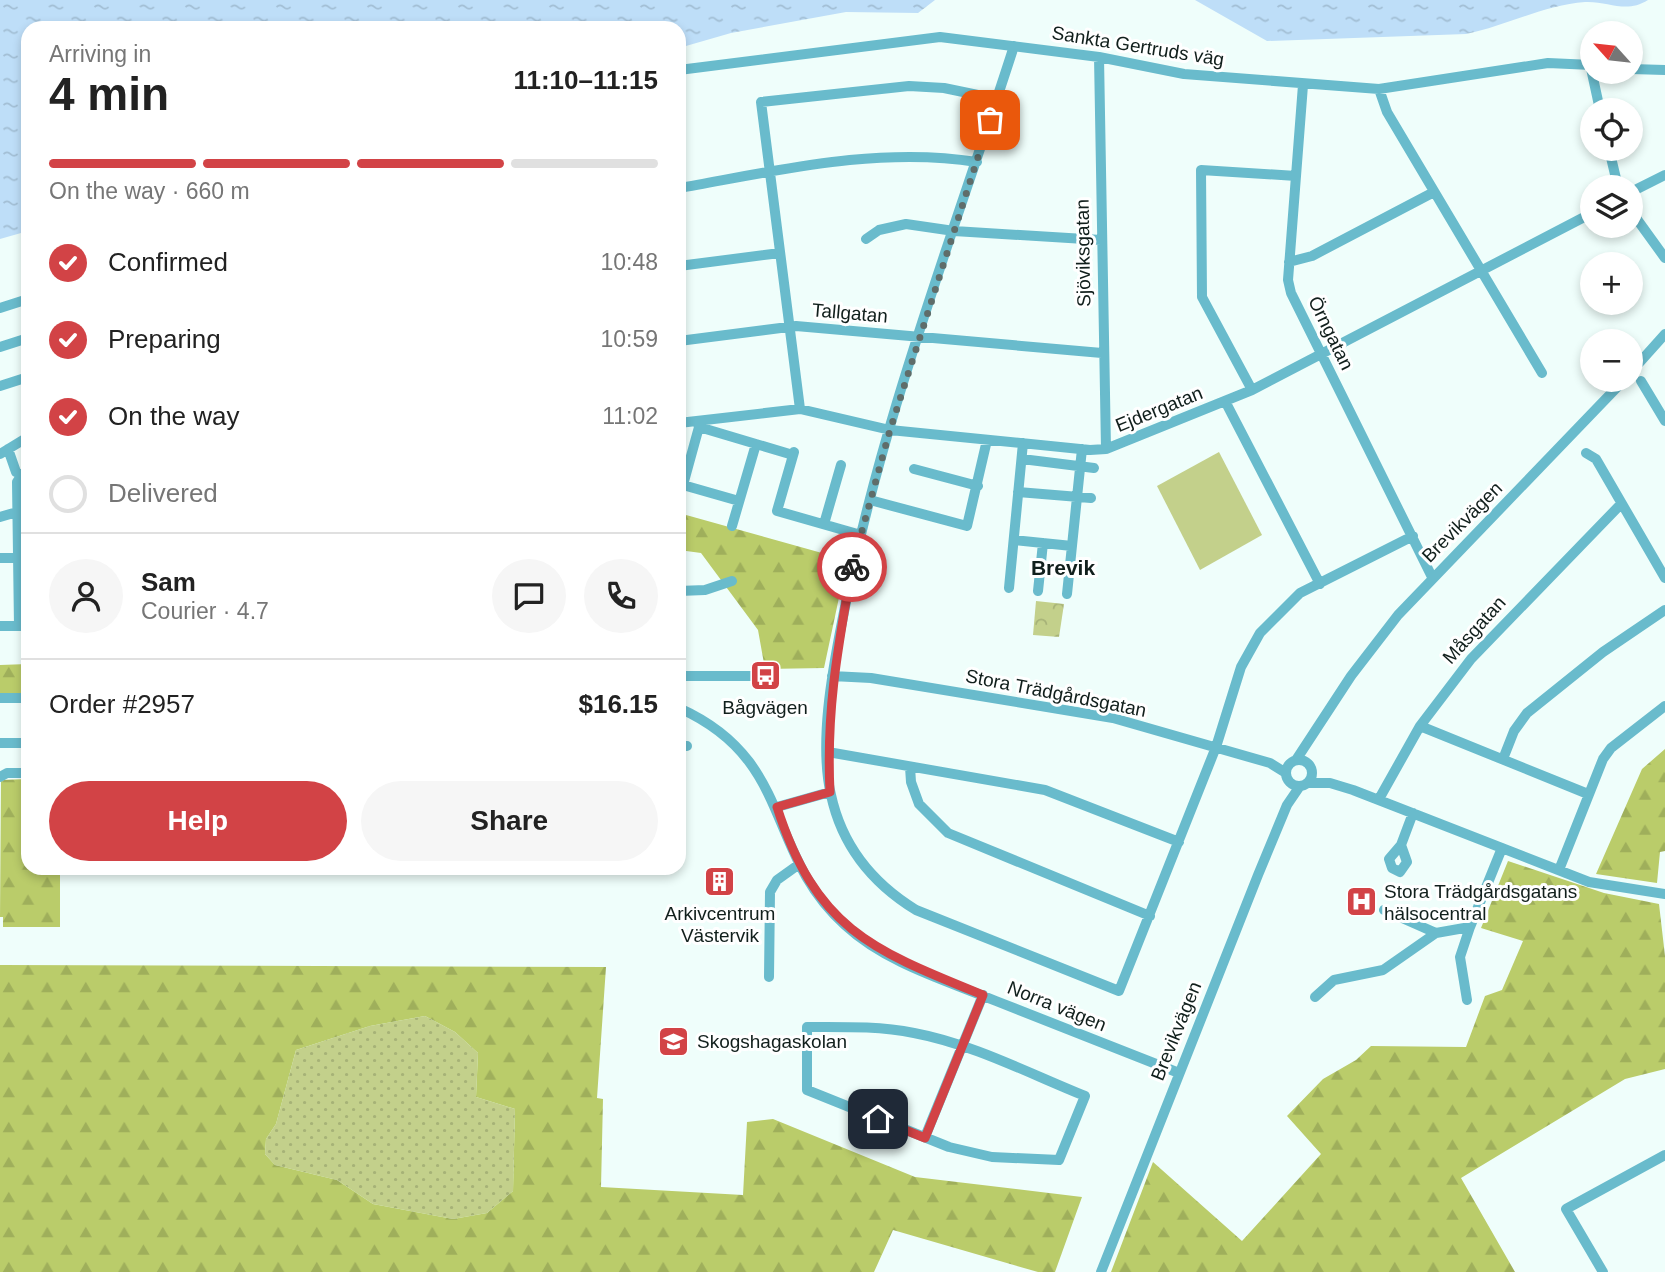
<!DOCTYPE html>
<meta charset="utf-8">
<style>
body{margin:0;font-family:Helvetica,sans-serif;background:#f6f6f6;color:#222;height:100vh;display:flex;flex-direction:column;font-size:26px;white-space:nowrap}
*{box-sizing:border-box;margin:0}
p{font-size:23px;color:#767676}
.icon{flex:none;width:38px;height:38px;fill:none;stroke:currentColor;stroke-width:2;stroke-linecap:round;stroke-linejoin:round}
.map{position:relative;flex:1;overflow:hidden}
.side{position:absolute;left:21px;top:21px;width:665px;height:854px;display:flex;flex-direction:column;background:#fff;border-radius:21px;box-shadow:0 4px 10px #0003}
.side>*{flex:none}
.needle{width:46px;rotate:297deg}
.controls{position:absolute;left:1580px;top:21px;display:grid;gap:14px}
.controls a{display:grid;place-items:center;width:63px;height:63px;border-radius:50%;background:#fff;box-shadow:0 4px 10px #0003;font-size:35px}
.pin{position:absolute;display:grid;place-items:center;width:60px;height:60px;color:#fff;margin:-30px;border-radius:14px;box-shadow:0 4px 10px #0006}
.courier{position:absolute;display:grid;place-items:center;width:70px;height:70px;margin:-35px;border:5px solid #d24346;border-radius:50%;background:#fff;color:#222;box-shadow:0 2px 9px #0007}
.summary em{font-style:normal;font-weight:600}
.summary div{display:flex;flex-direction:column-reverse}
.summary{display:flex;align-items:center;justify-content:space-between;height:119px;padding:0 28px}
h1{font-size:46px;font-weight:600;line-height:52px}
.bar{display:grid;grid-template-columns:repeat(4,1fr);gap:10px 7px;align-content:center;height:84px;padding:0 28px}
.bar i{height:9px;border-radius:5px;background:#e0e0e0}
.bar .selected{background:#d24346}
.bar p{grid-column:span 4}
.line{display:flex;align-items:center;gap:18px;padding:0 28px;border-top:2px solid #e0e0e0}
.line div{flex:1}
.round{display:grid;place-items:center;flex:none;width:74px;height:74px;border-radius:37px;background:#f6f6f6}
ol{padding:0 28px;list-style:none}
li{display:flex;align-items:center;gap:21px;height:77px}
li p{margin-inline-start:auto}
li .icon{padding:7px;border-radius:50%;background:#d24346;color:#fff;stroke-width:4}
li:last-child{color:#767676}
li i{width:38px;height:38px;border:4px solid #e0e0e0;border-radius:50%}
.primary-button{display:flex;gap:14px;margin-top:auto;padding:14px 28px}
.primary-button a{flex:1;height:80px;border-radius:42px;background:#d24346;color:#fff;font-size:28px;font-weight:600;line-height:80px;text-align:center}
.primary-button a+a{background:#f6f6f6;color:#222}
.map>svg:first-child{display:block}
</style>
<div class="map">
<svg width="1665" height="1272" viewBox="0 0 1665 1272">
<defs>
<pattern id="grass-dots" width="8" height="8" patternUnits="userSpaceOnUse" patternTransform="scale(1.75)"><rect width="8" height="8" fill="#c3d08b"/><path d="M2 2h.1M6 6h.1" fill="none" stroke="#a6b277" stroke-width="1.8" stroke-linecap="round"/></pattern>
<pattern id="forest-firs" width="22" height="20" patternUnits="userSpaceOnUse" patternTransform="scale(1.75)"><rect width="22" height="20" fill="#bacc6a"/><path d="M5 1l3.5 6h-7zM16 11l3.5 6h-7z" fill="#9faf5b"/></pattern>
<pattern id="park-crowns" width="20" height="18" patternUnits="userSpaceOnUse" patternTransform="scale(1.75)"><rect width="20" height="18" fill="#c3d08b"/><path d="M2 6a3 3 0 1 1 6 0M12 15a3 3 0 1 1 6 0" fill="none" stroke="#a6b277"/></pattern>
<pattern id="water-ripples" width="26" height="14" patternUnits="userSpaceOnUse" patternTransform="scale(1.75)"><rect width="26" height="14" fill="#bedef8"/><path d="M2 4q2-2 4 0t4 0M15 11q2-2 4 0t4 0" fill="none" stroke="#a2bed4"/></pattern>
</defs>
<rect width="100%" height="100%" fill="#effefb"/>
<!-- grass -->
<path fill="url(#grass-dots)" d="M425,1016L455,1032L478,1053L476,1097L515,1109L513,1191L487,1213L453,1219L373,1204L337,1180L275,1165L265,1154L266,1139L276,1124L296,1050L370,1026Z"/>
<!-- forest -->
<path fill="url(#forest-firs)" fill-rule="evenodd" d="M679,513L847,560L824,668L765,669L758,630L701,553L679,550Z
M28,664V693H0V665Z
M1665,749V851L1660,852L1657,883L1596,874L1642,769Z
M28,779V868H60V927H3V917H0L1,780Z
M1508,861L1604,893L1659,904L1665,956V1069L1625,1079L1461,1178L1515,1272H1111L1153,1162L1242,1241L1321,1154L1287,1116L1323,1079L1356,1060L1371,1046L1466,1047L1485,996L1502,990L1523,941L1481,928Z
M0,965L606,967L597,1098L603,1099L601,1187L743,1195L747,1122L773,1119L915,1177L1082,1197L1055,1272H1038L893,1230L874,1272H0ZM425,1016L455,1032L478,1053L476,1097L515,1109L513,1191L487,1213L453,1219L373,1204L337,1180L275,1165L265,1154L266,1139L276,1124L296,1050L370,1026Z"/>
<!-- park -->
<path fill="url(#park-crowns)" d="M1036,601L1064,604L1059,637L1033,635Z"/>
<!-- garden -->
<path fill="#c3d08b" d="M1219,452L1262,535L1200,570L1157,486Z"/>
<!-- water -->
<path fill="url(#water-ripples)" d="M0,0H935L918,13L846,12L731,33L679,48V28H28V231L0,239Z
M1195,0H1648C1626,14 1609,1 1585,2C1544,5 1506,26 1466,34L1267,41Z"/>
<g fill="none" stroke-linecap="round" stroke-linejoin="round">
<!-- minor -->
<path stroke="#69bbcc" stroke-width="10" d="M1014,46C953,236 879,426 842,622C832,673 819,744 831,795C842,846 872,883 916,910L1119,991L1216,747L1241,667L1260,633L1300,593L1413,536
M1099,57L1106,449
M1590,64L1600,110
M1631,69L1665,70
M679,70L940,37L1099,57L1184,74L1379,89L1548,63L1592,65
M1303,85L1288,280L1291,293L1432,577
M1379,89L1387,112L1542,373
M1609,149L1618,187
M679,188C776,171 878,146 977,162
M1631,192L1665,175
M1631,211L1665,258
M866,239L879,230L906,224L954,231L1101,240
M1289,262L1312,256L1434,192
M679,266L780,253
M0,308L28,299
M679,341L796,326L1102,353
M0,347L28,338
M1631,372L1665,334
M1641,381L1665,421
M0,386L28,377
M1252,390L1202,297L1201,170L1296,176
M1225,401L1320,584
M800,409L761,102L909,86L944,88L997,99
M697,421L699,427L683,485L739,501
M679,423L800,409L890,430L1090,450L1106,449L1252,390L1592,213
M699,427L793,455
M8,449L16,472L28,478
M794,452L777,511L861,535
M1586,453L1596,459L1665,578
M0,454L28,437
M1022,459L1094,468
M914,469L978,486
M1018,492L1091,498
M870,500L967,526L987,440
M0,517L17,512
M824,524L841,465
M732,526L756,444
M1014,540L1072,546
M0,558H28
M1009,588L1023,443
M679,591L705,590L732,581
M1038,591L1043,543
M1067,594L1082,449
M0,626H28
M19,626L17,482L21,476
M679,676H768
M832,676L871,678L1113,718L1270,763L1286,773
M0,698H28
M679,708C795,760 764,852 845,925C886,963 945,980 996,1001C1057,1025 1118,1049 1179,1073
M1420,726L1588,794
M0,743H28
M679,746H687
M828,752L1045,790L1179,842
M1503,759L1514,731L1527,713L1603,652L1665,610
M1296,760L1351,676L1398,615L1624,380
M1286 773a13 13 0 1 1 26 0a13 13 0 1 1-26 0Z
M910,767L911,782L919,804L948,833L1150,916
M0,777L7,773H28
M1307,783H1330L1353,790L1589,882L1665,894
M1379,799L1420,726L1471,659L1621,504
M777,807L830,792
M1401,845L1407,862L1400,872L1392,868L1389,859L1401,845L1413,813
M1559,870L1603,759L1611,748L1665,706
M1384,910L1436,933
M769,977L770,892L777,880L798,865
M1315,997L1334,980L1383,970L1436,933L1470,927L1502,848
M1467,1000L1460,957L1470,927
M807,1027C843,1027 879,1026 914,1033C973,1044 1030,1074 1085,1096L1059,1160L992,1157L949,1147L807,1090Z
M925,1137L983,995
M1101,1272L1258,875L1287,805L1300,786
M1603,1272L1566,1209L1665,1155"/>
</g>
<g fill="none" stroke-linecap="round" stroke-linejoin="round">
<!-- done -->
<path stroke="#5f6d6a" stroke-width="7" stroke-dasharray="0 12.6" d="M852,567L890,430L990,120"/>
<!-- route -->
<path stroke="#d24346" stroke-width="9" d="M852,567C838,647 826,710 830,792L777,807C816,929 872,950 983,995L925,1138L878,1119"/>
</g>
<!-- icons -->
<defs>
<symbol id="bus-square" viewBox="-11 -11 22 22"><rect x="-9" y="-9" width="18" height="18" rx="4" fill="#d24346" stroke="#fff"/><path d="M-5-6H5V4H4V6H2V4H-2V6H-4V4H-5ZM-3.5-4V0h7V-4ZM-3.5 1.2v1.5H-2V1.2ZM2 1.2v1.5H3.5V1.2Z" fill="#fff"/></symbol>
<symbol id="building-square" viewBox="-11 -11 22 22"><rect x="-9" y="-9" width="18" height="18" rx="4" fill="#d24346" stroke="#fff"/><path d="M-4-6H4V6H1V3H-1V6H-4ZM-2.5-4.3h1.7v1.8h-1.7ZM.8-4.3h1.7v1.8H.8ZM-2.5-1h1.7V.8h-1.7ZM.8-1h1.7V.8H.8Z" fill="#fff"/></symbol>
<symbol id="hospital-square" viewBox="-11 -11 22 22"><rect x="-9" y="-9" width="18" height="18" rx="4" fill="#d24346" stroke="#fff"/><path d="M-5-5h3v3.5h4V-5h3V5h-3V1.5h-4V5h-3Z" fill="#fff"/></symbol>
<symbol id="school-square" viewBox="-11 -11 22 22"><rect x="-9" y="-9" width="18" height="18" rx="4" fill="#d24346" stroke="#fff"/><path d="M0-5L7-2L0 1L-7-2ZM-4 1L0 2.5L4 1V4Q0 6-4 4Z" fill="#fff"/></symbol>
</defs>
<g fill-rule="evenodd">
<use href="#bus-square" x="748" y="658" width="35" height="35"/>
<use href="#building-square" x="702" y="864" width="35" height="35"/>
<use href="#hospital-square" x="1344" y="884" width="35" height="35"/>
<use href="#school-square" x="656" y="1024" width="35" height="35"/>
</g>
<g text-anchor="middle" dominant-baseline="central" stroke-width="6" stroke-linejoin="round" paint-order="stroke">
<!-- street labels -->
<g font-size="19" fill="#111f1c" stroke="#fff">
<text transform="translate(1138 46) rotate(9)">Sankta Gertruds väg</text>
<text transform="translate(1083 253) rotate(-91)">Sjöviksgatan</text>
<text transform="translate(850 313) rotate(5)">Tallgatan</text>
<text transform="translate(1331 333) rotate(64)">Örngatan</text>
<text transform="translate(1159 409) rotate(-22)">Ejdergatan</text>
<text transform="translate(1462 522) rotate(-45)">Brevikvägen</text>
<text transform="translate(1474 630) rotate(-48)">Måsgatan</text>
<text transform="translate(1056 693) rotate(11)">Stora Trädgårdsgatan</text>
<text transform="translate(1057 1006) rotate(22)">Norra vägen</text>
<text transform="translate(1176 1031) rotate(-68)">Brevikvägen</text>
</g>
<!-- poi labels -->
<g font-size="19" fill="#111f1c" stroke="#fff">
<text x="765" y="707">Bågvägen</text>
<text x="1384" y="891" text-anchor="start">Stora Trädgårdsgatans<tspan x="1384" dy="22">hälsocentral</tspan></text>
<text x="720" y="913">Arkivcentrum<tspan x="720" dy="22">Västervik</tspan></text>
<text x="697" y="1041" text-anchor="start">Skogshagaskolan</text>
</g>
<!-- neighbourhood labels -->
<g font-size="21" font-weight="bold" fill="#111f1c" stroke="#fff">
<text x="1063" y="567">Brevik</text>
</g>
</g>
</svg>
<div class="controls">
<a><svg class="needle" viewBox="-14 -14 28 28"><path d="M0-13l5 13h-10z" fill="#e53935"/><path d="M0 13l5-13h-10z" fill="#767676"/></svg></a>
<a><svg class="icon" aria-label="locate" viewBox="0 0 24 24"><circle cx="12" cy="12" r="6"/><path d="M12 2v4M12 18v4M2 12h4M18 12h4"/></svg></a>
<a><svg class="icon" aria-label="layers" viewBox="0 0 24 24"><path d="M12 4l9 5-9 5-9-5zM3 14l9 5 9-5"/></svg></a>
<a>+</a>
<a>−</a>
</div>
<div class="pin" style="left:990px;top:120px;background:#ea580c"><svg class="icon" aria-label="bag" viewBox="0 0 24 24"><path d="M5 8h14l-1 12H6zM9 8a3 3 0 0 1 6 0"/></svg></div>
<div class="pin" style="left:878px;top:1119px;background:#1f2937"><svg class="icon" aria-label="home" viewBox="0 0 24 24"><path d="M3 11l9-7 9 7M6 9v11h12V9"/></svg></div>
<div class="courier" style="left:852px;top:567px"><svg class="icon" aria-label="bike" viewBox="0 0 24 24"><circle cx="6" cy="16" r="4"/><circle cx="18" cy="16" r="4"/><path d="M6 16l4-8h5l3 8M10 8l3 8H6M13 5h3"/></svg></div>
<section class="side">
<div class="summary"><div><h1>4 min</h1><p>Arriving in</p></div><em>11:10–11:15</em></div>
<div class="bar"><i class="selected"></i><i class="selected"></i><i class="selected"></i><i></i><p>On the way · 660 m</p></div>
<ol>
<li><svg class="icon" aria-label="check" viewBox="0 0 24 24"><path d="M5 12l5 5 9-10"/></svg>Confirmed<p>10:48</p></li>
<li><svg class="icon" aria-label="check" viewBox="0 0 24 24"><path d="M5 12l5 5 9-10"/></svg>Preparing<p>10:59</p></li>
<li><svg class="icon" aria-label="check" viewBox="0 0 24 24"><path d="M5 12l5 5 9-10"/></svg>On the way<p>11:02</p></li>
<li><i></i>Delivered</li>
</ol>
<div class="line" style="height:126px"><a class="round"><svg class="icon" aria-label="person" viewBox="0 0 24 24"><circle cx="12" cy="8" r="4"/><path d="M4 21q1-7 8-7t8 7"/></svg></a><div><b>Sam</b><p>Courier · 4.7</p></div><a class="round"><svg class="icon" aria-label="chat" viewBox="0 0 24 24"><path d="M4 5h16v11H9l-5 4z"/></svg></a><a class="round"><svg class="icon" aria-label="phone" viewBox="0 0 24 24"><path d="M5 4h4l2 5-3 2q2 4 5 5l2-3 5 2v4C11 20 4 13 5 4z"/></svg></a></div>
<div class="line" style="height:91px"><div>Order #2957</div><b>$16.15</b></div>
<div class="primary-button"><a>Help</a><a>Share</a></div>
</section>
</div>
